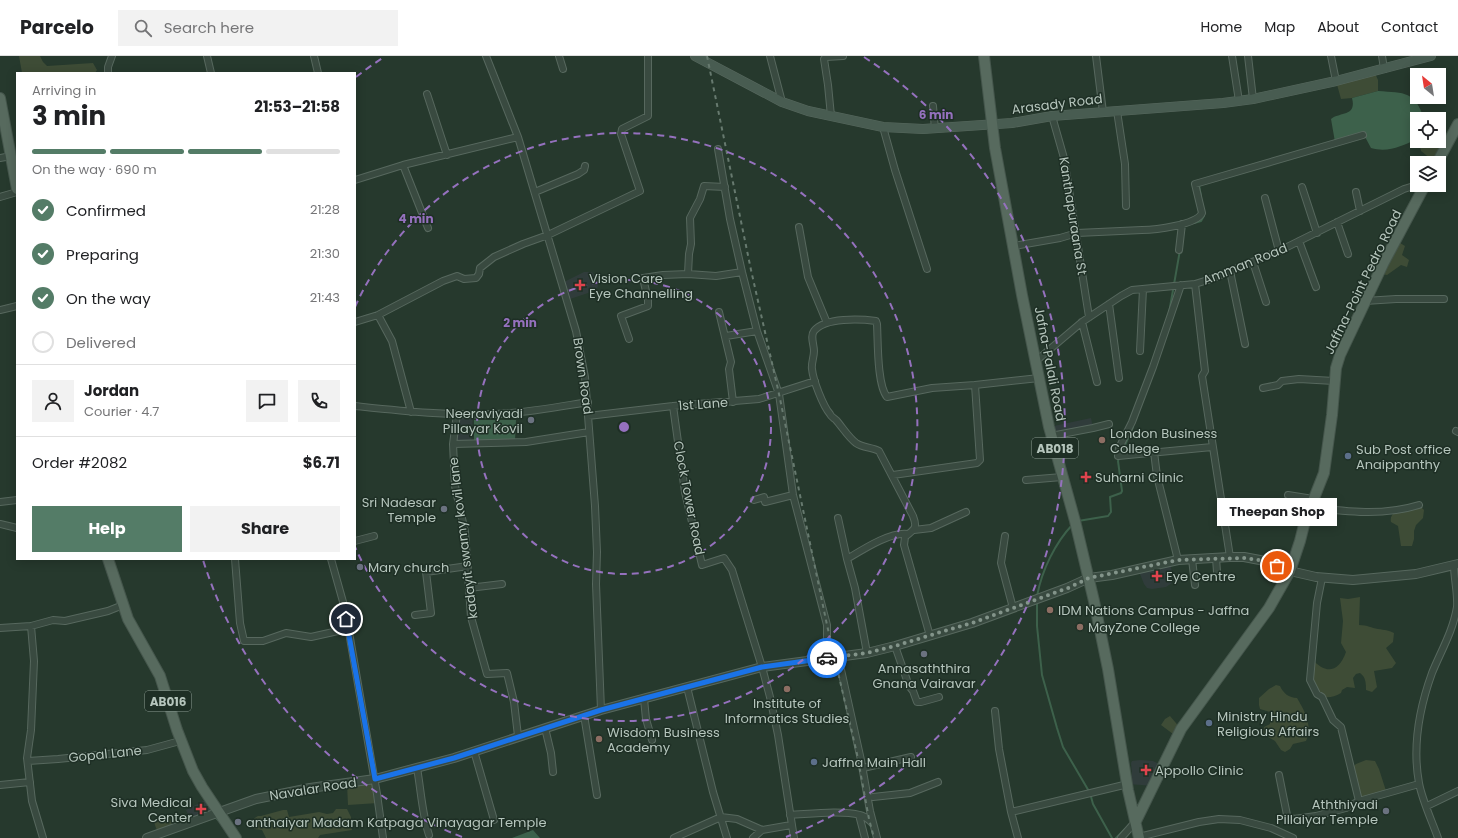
<!DOCTYPE html>
<meta charset="utf-8">
<style>
body{margin:0;font-family:Poppins,sans-serif;background:#f2f2f2;color:#202124;height:100vh;display:flex;flex-direction:column;font-size:15px;white-space:nowrap}
*{box-sizing:border-box;margin:0}
p{font-size:13px;color:#757577}
.icon{flex:none;width:22px;height:22px;fill:none;stroke:currentColor;stroke-width:2;stroke-linecap:round;stroke-linejoin:round}
.map{position:relative;flex:1;overflow:hidden}
.sheet{position:absolute;left:16px;top:16px;width:340px;height:488px;display:flex;flex-direction:column;background:#fff;border-radius:0px;box-shadow:0 2px 10px #0003}
.sheet>*{flex:none}
.needle{width:26px;rotate:330deg}
.controls{position:absolute;left:1410px;top:12px;display:grid;gap:8px}
.controls a{display:grid;place-items:center;width:36px;height:36px;border-radius:0px;background:#fff;box-shadow:0 2px 10px #0003;font-size:20px}
.pin{position:absolute;display:grid;place-items:center;width:34px;height:34px;color:#fff;margin:-17px;border:2px solid #fff;border-radius:50%;box-shadow:0 1px 4px #0007}
.courier{position:absolute;display:grid;place-items:center;width:40px;height:40px;margin:-20px;border:3px solid #1a73e8;border-radius:50%;background:#fff;color:#222;box-shadow:0 1px 5px #0007}
.bubble{position:absolute;height:28px;border-radius:0px;background:#fff;box-shadow:0 2px 10px #0003;font-size:13px;font-weight:700;line-height:28px;text-align:center}
.overview em{font-style:normal;font-weight:700}
.overview div{display:flex;flex-direction:column-reverse}
.overview{display:flex;align-items:center;justify-content:space-between;height:68px;padding:0 16px}
h1{font-size:26px;font-weight:700;line-height:30px}
.bar{display:grid;grid-template-columns:repeat(4,1fr);gap:6px 4px;align-content:center;height:48px;padding:0 16px}
.bar i{height:5px;border-radius:3px;background:#e0e0e0}
.bar .on{background:#547c67}
.bar p{grid-column:span 4}
.line{display:flex;align-items:center;gap:10px;padding:0 16px;border-top:1px solid #e0e0e0}
.line div{flex:1}
.round{display:grid;place-items:center;flex:none;width:42px;height:42px;border-radius:0px;background:#f2f2f2}
ol{padding:0 16px;list-style:none}
li{display:flex;align-items:center;gap:12px;height:44px}
li p{margin-inline-start:auto}
li .icon{padding:4px;border-radius:50%;background:#547c67;color:#fff;stroke-width:4}
li:last-child{color:#757577}
li i{width:22px;height:22px;border:2px solid #e0e0e0;border-radius:50%}
.cta{display:flex;gap:8px;margin-top:auto;padding:8px 16px}
.cta a{flex:1;height:46px;border-radius:0px;background:#547c67;color:#fff;font-size:16px;font-weight:700;line-height:46px;text-align:center}
.cta a+a{background:#f2f2f2;color:#202124}
header{display:flex;align-items:center;gap:24px;box-sizing:border-box;height:56px;padding:0 20px;background:#fff;border-bottom:1px solid #e0e0e0}
header strong{font-size:19px}
nav{display:flex;gap:22px;margin-inline-start:auto;font-size:14px}
.search{width:280px;height:36px;background:#f2f2f2;display:flex;align-items:center;gap:10px;box-sizing:border-box;padding:0 14px;border-radius:0px;color:#757577;font-size:15px}
.map>svg:first-child{display:block}
</style>
<header>
<strong>Parcelo</strong>
<div class="search"><svg class="icon" aria-label="search" viewBox="0 0 24 24"><circle cx="10" cy="10" r="6"/><path d="M15 15l6 6"/></svg>Search here</div>
<nav><a>Home</a><a>Map</a><a>About</a><a>Contact</a></nav>
</header>
<div class="map">
<svg width="1458" height="782" viewBox="0 0 1458 782">
<rect width="100%" height="100%" fill="#26392d"/>
<!-- medical -->
<path fill="#303c3b" d="M584,216H592L597,223L598,231L591,236L567,244L562,227Z
M457,358H473L471,387L453,388Z
M1091,362L1093,372L1051,380L1049,371Z
M1170,506L1173,522L1172,527L1166,531L1152,533L1147,532L1144,528L1140,518V513Z
M1140,704L1153,705L1163,710L1154,730L1128,728L1132,718L1131,707L1132,705Z
M209,742L218,756L191,766L186,754Z"/>
<!-- green -->
<path fill="#3e4c36" d="M19,0H40L43,6L47,10L93,7L97,14L95,17H22Z
M1374,15L1378,24V35L1352,42L1341,43L1336,25Z
M1439,78L1450,83L1436,107L1421,95L1419,85H1439Z
M1395,187H1400L1405,190L1402,199L1409,204L1407,211L1401,209L1387,219L1382,218Z
M1419,449L1424,454L1423,462L1416,469L1414,475V483L1412,490H1401L1398,470L1391,466C1388,453 1409,452 1419,449Z
M1360,541L1359,569C1368,569 1371,572 1378,573C1385,574 1388,574 1394,577L1393,586L1386,592L1396,607L1392,612L1374,615L1377,631L1372,636L1366,634C1366,628 1366,621 1360,617L1356,618L1353,622L1355,632L1347,631L1342,634L1341,637C1334,641 1330,642 1322,641L1310,624L1311,602C1325,618 1338,618 1346,596L1341,587L1343,565L1340,542L1348,543Z
M1276,629L1280,630C1283,637 1289,642 1297,642C1305,655 1313,671 1306,685L1293,688L1290,693L1285,696L1281,694L1275,685L1263,678L1264,671L1270,668V656L1260,653L1259,649V642L1269,633Z
M1170,660L1181,673L1177,681L1161,669L1165,663Z
M1366,704L1375,705L1379,713L1387,738L1359,745L1352,712L1356,708Z
M375,723L378,747L348,749L347,728Z
M336,753H347L351,761L352,774L320,779L318,782H266L262,774L254,773C250,767 252,763 258,760H261L283,754H287L289,761L319,756L327,758L333,757Z
M162,760L169,761L175,773L160,778L156,772L154,766Z"/>
<!-- water -->
<path fill="#3d614b" d="M1378,35C1405,37 1415,35 1424,63H1417V83C1402,90 1388,97 1371,92L1364,79L1335,86L1331,63C1339,56 1357,61 1352,42Z
M474,364H516L515,384L474,385Z
M533,774L540,782H512Z"/>
<g fill="none" stroke-linecap="round" stroke-linejoin="round">
<!-- stream -->
<path stroke="#3d614b" stroke-width="2" d="M1199,129L1201,140
M1194,167L1201,165L1204,160V158
M1169,257L1180,194
M1121,398L1133,371
M1078,465L1108,460L1111,456L1110,441L1121,437L1122,435L1118,405L1119,402
M1037,540C1042,514 1055,487 1073,468
M1037,546V570L1042,619L1057,672L1063,691L1090,737L1093,748L1112,782
M216,762L220,766
M1116,782L1125,773"/>
<defs>
<path id="minor" d="M207,0L211,17
M314,0L318,17
M486,0L518,81L576,275L585,321L595,450L597,496L596,528L601,654
M559,0L563,13
M770,0L782,46
M1096,0L1103,56
M1232,0L1239,45
M1248,0L1253,43
M1331,0L1336,25
M1382,0L1384,13
M108,17V11L112,0
M427,38L447,99
M933,50L935,73
M1117,55L1125,108L1126,150
M831,60L828,29L824,3L826,1L843,0
M1052,60L1064,102L1089,261
M883,71L895,114L927,213
M718,93L730,163L742,216L757,275L779,338L793,439L827,569V602
M0,102L11,100
M403,109L428,172
M355,124L403,109L518,81
M725,131L704,130L700,143L690,162L691,188L689,198L688,218L716,220L742,216
M1302,131L1317,177
M535,136L578,118L584,114L585,110
M1356,136L1360,155
M0,141L17,136
M1265,142L1279,195
M1337,166L1348,198
M799,171L808,221L827,267
M1299,185L1316,231
M1014,190L1060,182L1077,177L1142,174C1154,174 1197,169 1202,157L1195,128L1363,79
M1179,194L1182,168
M1253,206L1266,246
M1230,215L1245,288
M1195,228L1205,315L1202,320L1230,501
M1181,229L1153,311L1132,366L1119,392L1118,400L1212,391
M1365,245L1396,243H1444
M1109,248L1119,322
M0,254L17,250
M719,256L731,306L729,313L733,346
M378,259L392,285L411,356
M355,266L378,259L443,225L457,220L464,223L476,222L479,218L480,212L494,201L523,188L548,179L640,135L621,78L622,73L648,60V0
M1082,266L1097,326
M726,280L757,275
M629,283L621,260L648,250V244L643,222L663,219L688,218
M1140,295L1143,233
M1036,305L1082,266L1121,240L1132,234L1195,228L1211,223L1279,195L1404,133L1417,129
M1263,332L1278,329L1282,325L1299,323L1334,325
M355,350C403,355 448,360 496,358C527,357 557,351 588,346
M673,350L685,436L702,509L724,502L732,514L762,611L770,641L778,679L794,782
M457,358L453,388L455,430L465,476L471,561L487,618L507,617L514,646L518,680
M588,360L673,350L759,343L815,325
M1456,375L1458,376
M1051,380L1093,372L1109,368
M453,388L526,386L589,376
M1154,396L1157,420L1178,504
M893,419L977,407L980,404L975,329L1039,322
M1026,424L1062,421
M1288,439L1313,443
M754,444L764,441L765,446L793,439
M0,446L17,444
M1311,451C1348,456 1383,460 1419,449
M838,462L847,503C862,494 891,475 908,478
M0,468L17,472
M914,474L931,472L966,456
M1005,480L1001,507L1013,552
M355,485L374,480
M1216,502L1217,516
M235,503L240,567L244,585H263L286,577L311,581L347,573
M331,503L345,553L377,738L383,782
M847,503L855,532L867,597
M1192,503L1195,529
M1322,522L1317,547L1310,624L1317,638L1322,641L1333,664L1341,671L1359,745L1419,728
M469,532L502,528
M415,559L431,557L426,516L468,510
M31,570L34,605L31,674L27,702L32,745L43,782
M0,572L31,570L53,564L65,565L108,555L123,549
M930,580L904,489L905,481C914,473 918,473 913,460L879,395C872,391 863,392 856,387C848,381 843,372 836,364C834,362 831,361 830,358C823,350 813,324 812,313C811,308 814,301 814,295C814,289 810,280 814,275C825,261 861,263 876,265L877,268C878,285 877,329 887,341L932,332L975,329
M895,590L909,630L913,635L917,646H921L939,641
M838,600L861,704L870,755L877,782
M687,631L713,736L727,782
M644,643L646,663L652,684
M995,655L999,693L1011,756
M584,659L597,739
M545,672L551,697L553,716
M474,695L494,764
M28,705L58,703L147,694L180,685
M417,712C421,734 422,758 429,779
M863,712L911,701
M1279,719L1287,759L1290,762L1294,763L1316,760L1346,752L1359,745
M0,729L30,726
M873,741L910,737L938,726
M1427,750L1458,735
M790,759C810,758 841,754 860,759C866,760 869,764 873,768
M859,759L865,782
M1139,781L1199,766L1219,763L1240,764L1271,772L1293,782
M674,782L721,761L737,763L762,774L791,769
M753,782L762,774
M1018,782L1011,756L1128,728
M1121,782L1136,765
M1438,782C1432,765 1422,744 1419,727C1412,689 1419,653 1432,617C1441,595 1453,575 1457,551C1458,537 1454,523 1454,509"/>
<path id="tertiary" d="M147,782L256,743L310,732L375,723L454,702L601,654L762,611L867,597L895,590L972,567L1067,532L1089,522L1112,519L1178,504L1230,501H1244L1265,505L1290,515L1316,521L1353,524L1416,518L1458,508"/>
<path id="secondary" d="M695,0L782,46L808,55L883,71L923,73L1012,67L1052,60L1223,47L1253,43L1336,25L1431,0"/>
<path id="primary" d="M984,0L995,92L1022,239L1049,371L1075,465L1094,545L1108,613L1128,734L1139,782
M0,42L17,133
M1437,107L1458,68
M108,503L128,563L160,620L177,674L193,715L202,731L236,782
M1136,765L1181,673L1269,552L1290,515L1300,485L1305,465L1324,417L1332,359L1336,312L1340,299L1383,208L1425,129"/>
</defs>
<!-- minor casing -->
<use href="#minor" stroke="#57685e" stroke-width="8"/>
<!-- tertiary casing -->
<use href="#tertiary" stroke="#57685e" stroke-width="10"/>
<!-- secondary casing -->
<use href="#secondary" stroke="#57685e" stroke-width="10"/>
<!-- primary casing -->
<use href="#primary" stroke="#45564c" stroke-width="12"/>
<!-- minor -->
<use href="#minor" stroke="#394a40" stroke-width="6"/>
<!-- tertiary -->
<use href="#tertiary" stroke="#394a40" stroke-width="8"/>
<!-- secondary -->
<use href="#secondary" stroke="#485c51" stroke-width="9"/>
<!-- primary -->
<use href="#primary" stroke="#576a5e" stroke-width="10"/>
<!-- rail -->
<path stroke="#677a6f" stroke-width="2" stroke-dasharray="4 4" stroke-linecap="butt" d="M707,0L751,214L779,338L827,569L857,698L869,763L874,782"/>
</g>
<g fill="none" stroke-linecap="round" stroke-linejoin="round">
<!-- done -->
<path stroke="#83948a" stroke-width="4" stroke-dasharray="0 7.2" d="M827,602L867,597L895,590L941,576L972,567L1068,532L1089,522L1178,504L1244,502L1265,505L1277,510"/>
<!-- route -->
<path stroke="#1a73e8" stroke-width="5" d="M346,563L375,723L454,702L601,654L687,631L762,611L827,602"/>
</g>
<!-- distance rings -->
<g fill="none" stroke="#9571be" stroke-width="2" stroke-dasharray="7 5">
<circle cx="624" cy="371" r="147"/>
<path d="M355 251A294 294 0 1 1 355 491"/>
<path d="M462 781A441 441 0 0 1 203 504M356 21A441 441 0 0 1 384 1M864 1A441 441 0 0 1 786 781"/>
</g>
<!-- markers -->
<g fill="#e0444e" stroke="#1e2f25" stroke-width="1.5">
<path d="M578 223h4v4h4v4h-4v4h-4v-4h-4v-4h4z"/>
<path d="M1084 415h4v4h4v4h-4v4h-4v-4h-4v-4h4z"/>
<path d="M1155 514h4v4h4v4h-4v4h-4v-4h-4v-4h4z"/>
<path d="M1144 708h4v4h4v4h-4v4h-4v-4h-4v-4h4z"/>
<path d="M199 747h4v4h4v4h-4v4h-4v-4h-4v-4h4z"/>
</g>
<g fill="#6b7280" stroke="#1e2f25" stroke-width="1.5">
<circle cx="531" cy="364" r="4"/>
<circle cx="444" cy="453" r="4"/>
<circle cx="360" cy="511" r="4"/>
<circle cx="924" cy="598" r="4"/>
<circle cx="1386" cy="755" r="4"/>
<circle cx="238" cy="766" r="4"/>
</g>
<g fill="#8d6e63" stroke="#1e2f25" stroke-width="1.5">
<circle cx="1102" cy="384" r="4"/>
<circle cx="1050" cy="554" r="4"/>
<circle cx="1080" cy="571" r="4"/>
<circle cx="787" cy="633" r="4"/>
<circle cx="599" cy="683" r="4"/>
</g>
<g fill="#5c6f8a" stroke="#1e2f25" stroke-width="1.5">
<circle cx="1348" cy="400" r="4"/>
<circle cx="1209" cy="667" r="4"/>
<circle cx="814" cy="706" r="4"/>
</g>
<g text-anchor="middle" dominant-baseline="central" stroke-width="3" stroke-linejoin="round" paint-order="stroke">
<!-- shield labels -->
<g fill="#1e2f25" stroke="#88988f" stroke-width="1">
<rect x="1032" y="382" width="46" height="20" rx="3"/>
<rect x="145" y="635" width="46" height="20" rx="3"/>
</g>
<g font-size="12" font-weight="bold" fill="#b5c5bc">
<text x="1055" y="392">AB018</text>
<text x="168" y="645">AB016</text>
</g>
<!-- street labels -->
<g font-size="13" fill="#b5c5bc" stroke="#1e2f25">
<text transform="translate(1057 48) rotate(-7)">Arasady Road</text>
<text transform="translate(1073 160) rotate(81)">Kanthapuraana St</text>
<text transform="translate(1245 208) rotate(-22)">Amman Road</text>
<text transform="translate(1363 226) rotate(-64)">Jaffna-Point Pedro Road</text>
<text transform="translate(1050 308) rotate(79)">Jafna-Palali Road</text>
<text transform="translate(583 320) rotate(82)">Brown Road</text>
<text transform="translate(703 348) rotate(-4)">1st Lane</text>
<text transform="translate(689 442) rotate(79)">Clock Tower Road</text>
<text transform="translate(463 482) rotate(-97)">kadayit swamy kovil lane</text>
<text transform="translate(105 698) rotate(-6)">Gopal Lane</text>
<text transform="translate(313 733) rotate(-9)">Navalar Road</text>
</g>
<!-- poi labels -->
<g font-size="13" fill="#b5c5bc" stroke="#1e2f25" text-anchor="start">
<text x="589" y="222">Vision Care<tspan x="589" dy="15">Eye Channelling</tspan></text>
<text x="523" y="357" text-anchor="end">Neeraviyadi<tspan x="523" dy="15">Pillayar Kovil</tspan></text>
<text x="1110" y="377">London Business<tspan x="1110" dy="15">College</tspan></text>
<text x="1356" y="393">Sub Post office<tspan x="1356" dy="15">Anaippanthy</tspan></text>
<text x="1095" y="421">Suharni Clinic</text>
<text x="436" y="446" text-anchor="end">Sri Nadesar<tspan x="436" dy="15">Temple</tspan></text>
<text x="368" y="511">Mary church</text>
<text x="1166" y="520">Eye Centre</text>
<text x="1058" y="554">IDM Nations Campus - Jaffna</text>
<text x="1088" y="571">MayZone College</text>
<text x="924" y="612" text-anchor="middle">Annasaththira<tspan x="924" dy="15">Gnana Vairavar</tspan></text>
<text x="787" y="647" text-anchor="middle">Institute of<tspan x="787" dy="15">Informatics Studies</tspan></text>
<text x="1217" y="660">Ministry Hindu<tspan x="1217" dy="15">Religious Affairs</tspan></text>
<text x="607" y="676">Wisdom Business<tspan x="607" dy="15">Academy</tspan></text>
<text x="822" y="706">Jaffna Main Hall</text>
<text x="1155" y="714">Appollo Clinic</text>
<text x="192" y="746" text-anchor="end">Siva Medical<tspan x="192" dy="15">Center</tspan></text>
<text x="1378" y="748" text-anchor="end">Aththiyadi<tspan x="1378" dy="15">Pillaiyar Temple</tspan></text>
<text x="246" y="766">anthaiyar Madam Katpaga Vinayagar Temple</text>
</g>
</g>
<circle cx="624" cy="371" r="6" fill="#9571be" stroke="#1e2f25" stroke-width="2"/>
<g font-size="12" text-anchor="middle" font-weight="bold" fill="#9571be" stroke="#1e2f25" stroke-width="3" stroke-linejoin="round" paint-order="stroke">
<text x="936" y="63">6 min</text>
<text x="416" y="167">4 min</text>
<text x="520" y="271">2 min</text>
</g>
</svg>
<div class="controls">
<a><svg class="needle" viewBox="-14 -14 28 28"><path d="M0-13l5 13h-10z" fill="#e53935"/><path d="M0 13l5-13h-10z" fill="#757577"/></svg></a>
<a><svg class="icon" aria-label="locate" viewBox="0 0 24 24"><circle cx="12" cy="12" r="6"/><path d="M12 2v4M12 18v4M2 12h4M18 12h4"/></svg></a>
<a><svg class="icon" aria-label="layers" viewBox="0 0 24 24"><path d="M12 4l9 5-9 5-9-5zM3 14l9 5 9-5"/></svg></a>
</div>
<div class="pin" style="left:1277px;top:510px;background:#ea580c"><svg class="icon" aria-label="bag" viewBox="0 0 24 24"><path d="M5 8h14l-1 12H6zM9 8a3 3 0 0 1 6 0"/></svg></div>
<div class="pin" style="left:346px;top:563px;background:#1f2937"><svg class="icon" aria-label="home" viewBox="0 0 24 24"><path d="M3 11l9-7 9 7M6 9v11h12V9"/></svg></div>
<div class="courier" style="left:827px;top:602px"><svg class="icon" aria-label="car" viewBox="0 0 24 24"><path d="M5 17H2v-5l4-1 3-4h7l3 4 3 1v5h-3M9 17h6M6 11h13"/><circle cx="7" cy="17" r="2"/><circle cx="17" cy="17" r="2"/></svg></div>
<div class="bubble" style="left:1217px;top:442px;width:120px">Theepan Shop</div>
<section class="sheet">
<div class="overview"><div><h1>3 min</h1><p>Arriving in</p></div><em>21:53–21:58</em></div>
<div class="bar"><i class="on"></i><i class="on"></i><i class="on"></i><i></i><p>On the way · 690 m</p></div>
<ol>
<li><svg class="icon" aria-label="check" viewBox="0 0 24 24"><path d="M5 12l5 5 9-10"/></svg>Confirmed<p>21:28</p></li>
<li><svg class="icon" aria-label="check" viewBox="0 0 24 24"><path d="M5 12l5 5 9-10"/></svg>Preparing<p>21:30</p></li>
<li><svg class="icon" aria-label="check" viewBox="0 0 24 24"><path d="M5 12l5 5 9-10"/></svg>On the way<p>21:43</p></li>
<li><i></i>Delivered</li>
</ol>
<div class="line" style="height:72px"><a class="round"><svg class="icon" aria-label="person" viewBox="0 0 24 24"><circle cx="12" cy="8" r="4"/><path d="M4 21q1-7 8-7t8 7"/></svg></a><div><b>Jordan</b><p>Courier · 4.7</p></div><a class="round"><svg class="icon" aria-label="chat" viewBox="0 0 24 24"><path d="M4 5h16v11H9l-5 4z"/></svg></a><a class="round"><svg class="icon" aria-label="phone" viewBox="0 0 24 24"><path d="M5 4h4l2 5-3 2q2 4 5 5l2-3 5 2v4C11 20 4 13 5 4z"/></svg></a></div>
<div class="line" style="height:52px"><div>Order #2082</div><b>$6.71</b></div>
<div class="cta"><a>Help</a><a>Share</a></div>
</section>
</div>
